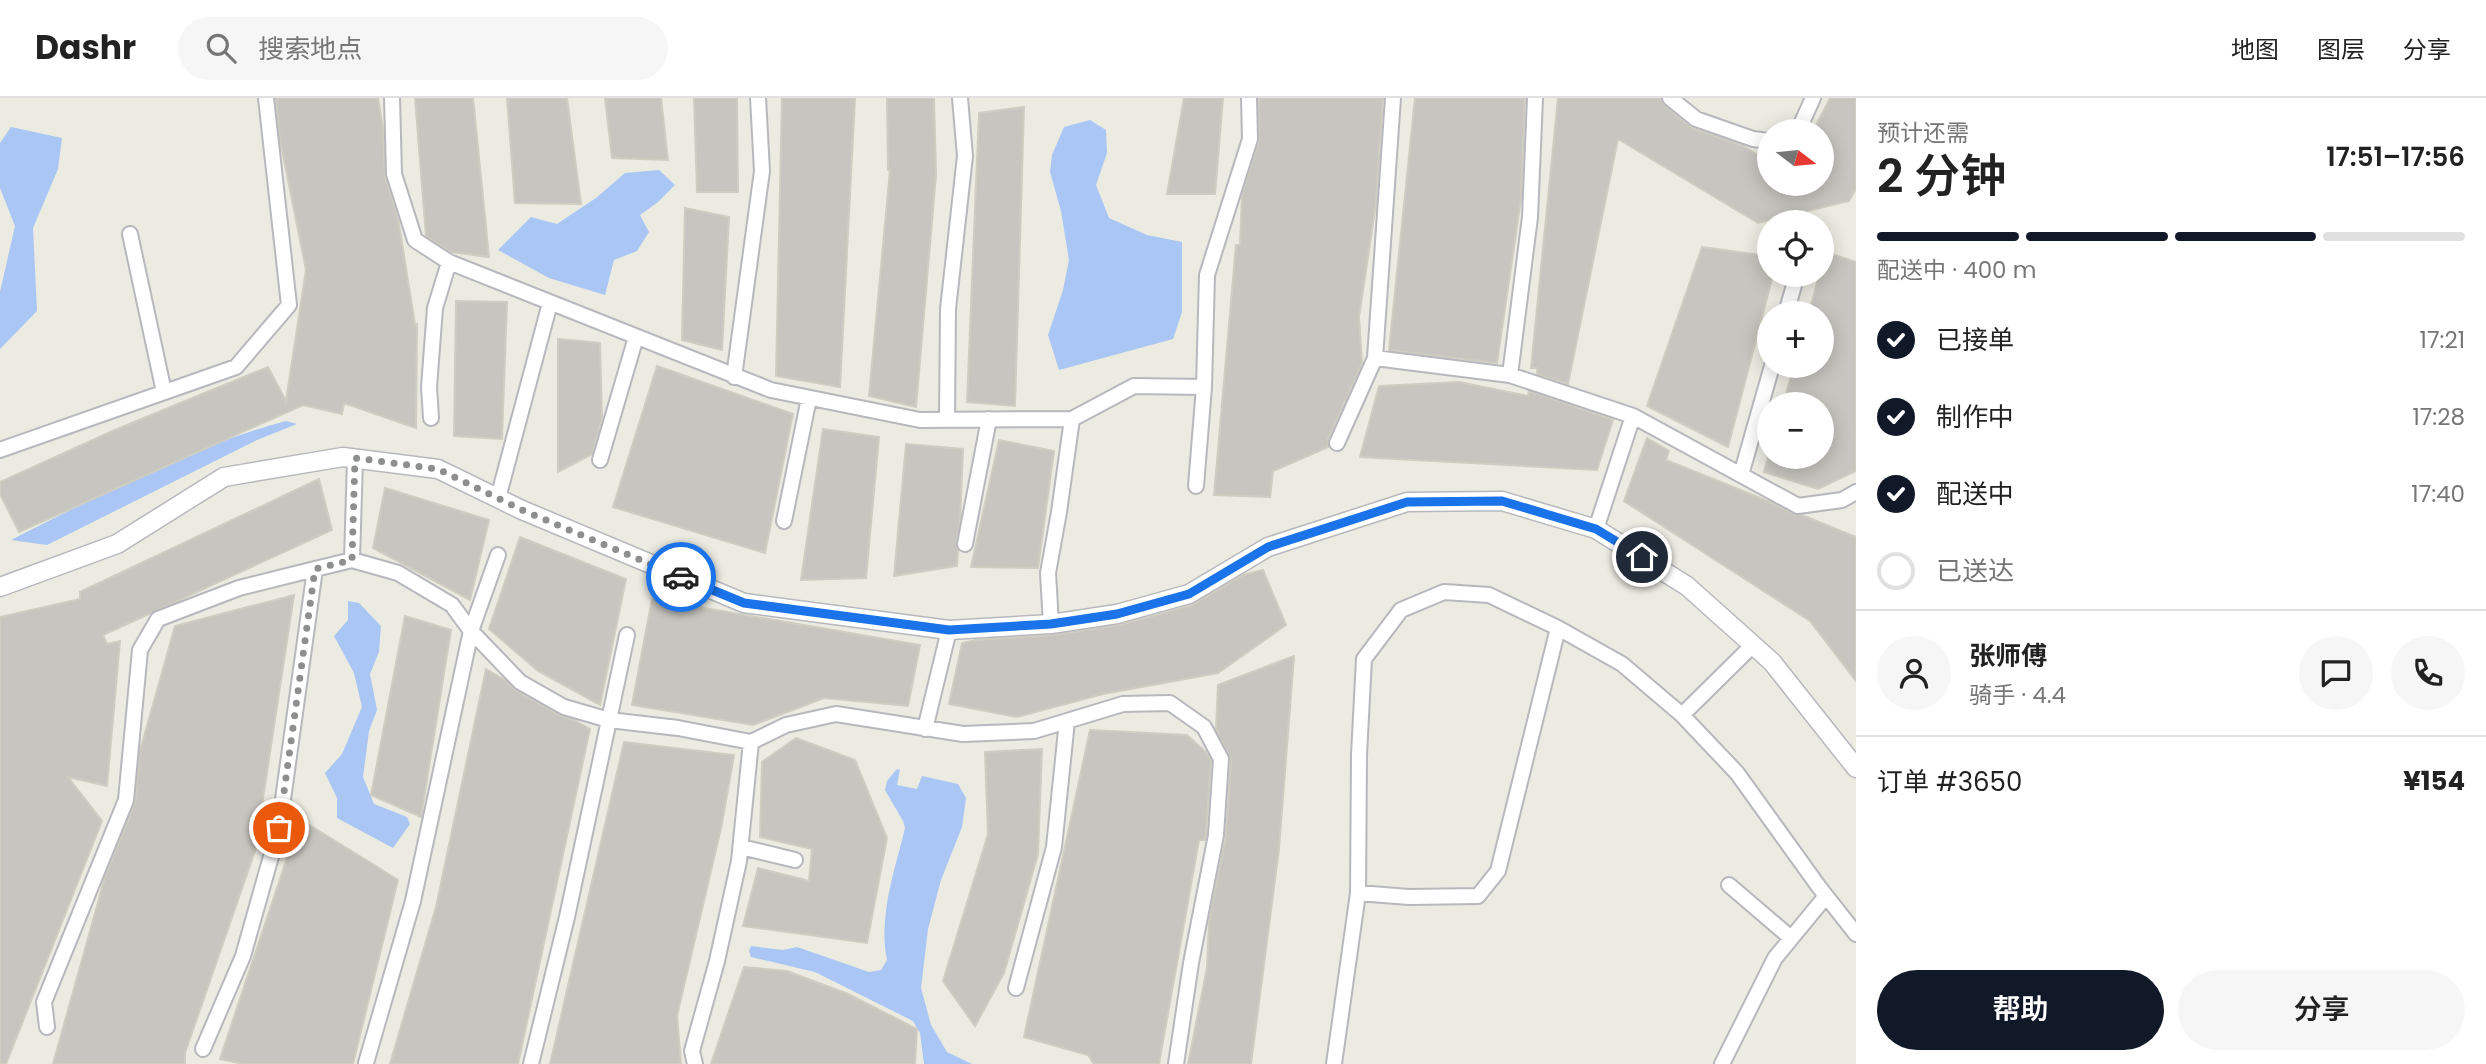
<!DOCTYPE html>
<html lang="zh">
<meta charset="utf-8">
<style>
body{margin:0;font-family:Poppins,"Noto Sans SC",sans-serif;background:#f6f6f6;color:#222;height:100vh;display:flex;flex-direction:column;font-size:26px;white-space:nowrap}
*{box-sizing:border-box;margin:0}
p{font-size:23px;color:#767676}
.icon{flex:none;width:38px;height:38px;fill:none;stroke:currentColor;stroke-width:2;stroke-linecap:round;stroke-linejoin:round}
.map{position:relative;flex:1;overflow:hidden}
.sheet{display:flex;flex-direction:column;background:#fff;width:630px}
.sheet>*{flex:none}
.needle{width:46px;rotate:106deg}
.fabs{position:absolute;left:1757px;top:21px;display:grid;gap:14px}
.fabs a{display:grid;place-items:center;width:77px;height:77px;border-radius:50%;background:#fff;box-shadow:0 4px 18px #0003;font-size:35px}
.pin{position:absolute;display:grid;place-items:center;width:60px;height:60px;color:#fff;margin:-30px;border:4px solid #fff;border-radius:50%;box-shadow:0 2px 7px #0007}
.courier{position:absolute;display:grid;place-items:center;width:70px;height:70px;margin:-35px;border:5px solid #1a73e8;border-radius:50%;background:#fff;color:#222;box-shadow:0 2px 9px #0007}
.overview em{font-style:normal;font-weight:600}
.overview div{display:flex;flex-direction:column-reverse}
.overview{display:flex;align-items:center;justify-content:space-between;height:119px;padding:0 21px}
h1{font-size:46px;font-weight:600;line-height:52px}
.bar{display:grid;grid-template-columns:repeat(4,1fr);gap:10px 7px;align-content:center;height:84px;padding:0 21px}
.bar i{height:9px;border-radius:5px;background:#e0e0e0}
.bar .on{background:#111827}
.bar p{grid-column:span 4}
.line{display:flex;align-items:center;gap:18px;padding:0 21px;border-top:2px solid #e0e0e0}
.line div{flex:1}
.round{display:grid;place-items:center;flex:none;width:74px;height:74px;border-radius:37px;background:#f6f6f6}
ol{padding:0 21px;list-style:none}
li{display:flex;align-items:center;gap:21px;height:77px}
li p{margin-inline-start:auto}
li .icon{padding:7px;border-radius:50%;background:#111827;color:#fff;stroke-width:4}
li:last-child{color:#767676}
li i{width:38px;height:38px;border:4px solid #e0e0e0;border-radius:50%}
.button{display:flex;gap:14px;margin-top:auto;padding:14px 21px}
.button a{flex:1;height:80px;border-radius:42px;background:#111827;color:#fff;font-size:28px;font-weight:600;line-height:80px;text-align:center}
.button a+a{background:#f6f6f6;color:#222}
header{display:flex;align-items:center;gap:42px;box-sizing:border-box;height:98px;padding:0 35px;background:#fff;border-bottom:2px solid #e0e0e0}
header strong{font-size:33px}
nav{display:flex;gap:38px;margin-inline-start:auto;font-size:24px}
.search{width:490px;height:63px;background:#f6f6f6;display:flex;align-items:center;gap:18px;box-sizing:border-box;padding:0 24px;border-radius:38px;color:#767676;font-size:26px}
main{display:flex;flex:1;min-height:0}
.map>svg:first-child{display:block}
</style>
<header>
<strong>Dashr</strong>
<div class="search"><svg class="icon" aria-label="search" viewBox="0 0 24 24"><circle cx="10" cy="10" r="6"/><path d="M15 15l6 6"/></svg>搜索地点</div>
<nav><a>地图</a><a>图层</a><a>分享</a></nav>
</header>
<main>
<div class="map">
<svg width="1856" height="966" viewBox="0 0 1856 966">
<rect width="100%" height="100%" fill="#ebebe2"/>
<!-- water -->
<path fill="#a9c6f4" d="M1090,22L1106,32L1107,55L1096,87L1109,120L1147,137L1182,144V214L1173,241L1059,272L1048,237L1063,192L1069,162L1061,113L1050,74L1052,57L1064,29Z
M11,29L62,40L58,71L33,130L37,213L0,251V194L15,128L0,90V45Z
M659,72L675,87L658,104L640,117L649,134L637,153L614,162L605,197L549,180L498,152L531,119L557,126L596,100L625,75Z
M286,323L297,326L257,342L47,447L11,442C100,397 190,349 286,323Z
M348,503L359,505L381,528L379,554L370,576L377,612L369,633L363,679L374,706L407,719L410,726L393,750L337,720V700L325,675L342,656L362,609L354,575L334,538L348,522Z
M900,671L897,687L917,691L922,678L958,686L966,700L962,729L941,782L928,831L921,890L931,927L947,954L972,966H924L920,935L913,923L815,874L751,859L749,853L751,848L783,852L797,849L869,874L881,872L887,862C878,818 895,772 905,730L903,723L885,692L887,683L896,672Z"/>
<!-- building -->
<path fill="#c7c5bf" stroke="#cfcdc1" stroke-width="2" d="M276,0H378L383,31L385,79L398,120L415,227L417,226L416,330L344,305L342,316L303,307L19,434L0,396V384L117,331L268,269L286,303L306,172L280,42Z
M415,0H473L489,159L451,154L426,138Z
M507,0H567L581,106L515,105Z
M605,0H661L668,62L612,60Z
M694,0H737L738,94H697Z
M782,0H855L840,289L776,278Z
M887,0H934L936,77L916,309L869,298L890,72H888Z
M1184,0H1223L1215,96H1167Z
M1259,0H1383L1376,106L1359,219L1362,265L1328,341V349L1273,373L1270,399L1214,397L1236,147H1240L1242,97L1259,43Z
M1415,0H1525L1521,101L1497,265L1389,252Z
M1558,0H1661L1664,7L1692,30L1743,48L1758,57L1769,54V86H1822V33H1813L1830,0H1856V91L1849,103L1758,125L1618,41L1568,286L1537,276V270H1531Z
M1024,9L1015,308L967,304L979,15Z
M685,110L729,119L722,252L682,242Z
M1702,149L1769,158V177H1773L1728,349L1647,308Z
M1826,154L1856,164V373L1818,391L1764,374L1768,359H1822V306H1783L1794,268H1822V215H1809L1819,177H1822Z
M456,203L507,204L502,341L454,338Z
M558,241L600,245L602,320L592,356L558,374Z
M657,268L793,316L765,455L613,409Z
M1459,284L1528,298L1529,293L1613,322L1597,372L1360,359L1379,288Z
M823,331L879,339L866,480L801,482Z
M1647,340L1669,353L1666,362L1775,406L1793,416L1802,417L1856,439V583L1810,523L1624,403Z
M999,342L1054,353L1038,470L971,469Z
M906,346L963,351L960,423L956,445L958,452L957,468L894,478Z
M319,381L332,432L103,537L107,546L120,543L107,688L68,679L102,723L6,966H0V519L80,501V494Z
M385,390L489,422L470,502L373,450Z
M520,439L626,481L600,607L538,573L489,531Z
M1263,472L1286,527L1218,575L1103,596L1017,619L949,606L962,545L976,542L1053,537L1120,527L1192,507L1243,477Z
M294,497L255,753L185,955V966H53L105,779L135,705L140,653L175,528Z
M652,501L920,547L908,608L824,600L753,627L632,607Z
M405,518L451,532L421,719L371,697Z
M1294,558L1279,751L1251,966H1188L1207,870L1209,824L1226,738L1231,662L1216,631L1218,587Z
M486,571L505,582L515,592L559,617L574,622L590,631L518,966H390L436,809Z
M1090,632L1187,637L1207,655L1211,663L1206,736L1205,742H1199L1159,966H1094L1088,957L1024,939Z
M796,640L855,662L887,740L867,845L743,828L758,770L809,783L812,751L760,739L762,664Z
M624,644L734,657L722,726L677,918L681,966H550Z
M1042,651L1038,756L1004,875L975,928L943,883L988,736L985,654Z
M300,721L398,782L353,966H243L220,961Z
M744,869L787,873L848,896L917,931L915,966H711Z"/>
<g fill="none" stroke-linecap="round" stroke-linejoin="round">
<defs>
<path id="minor" d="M392,0L394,76L415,142L449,164L771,292L920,322L1072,321L1134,288L1204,289
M1670,0L1696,21L1753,41L1769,43
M1798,33L1813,0
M130,136L164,294
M1786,215L1797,177
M1375,260L1510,277L1633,318
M1510,277L1530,119L1535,0
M734,279L762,73L758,0
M431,320L429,289L435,210L449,164
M947,322L948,211L965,58L960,0
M1337,345L1375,260L1393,0
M0,352L236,269L289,207L266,0
M600,362L636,239
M1741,377L1772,268
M1196,388L1204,289L1207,177L1250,41L1249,0
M498,400L550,205
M784,423L809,300
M1596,431L1633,318L1798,408L1842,402L1856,394
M965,446L989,321
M352,462L398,475L452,507L471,533L520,584L564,609L609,622L567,819L531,966
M315,471L352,462L355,361
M1051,526L1048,475L1059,414L1072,321
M1558,530L1498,773L1478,798L1409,799L1358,795L1359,657L1364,561L1401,512L1444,494L1489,497L1558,530L1622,566L1682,617L1753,547
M627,537L609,622L678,630L751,644L739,763L717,863L692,953L695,966
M1682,617L1737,675L1819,789L1856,836
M925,631L949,532
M751,644L786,627L836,616L963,636L1034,633L1123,606L1170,605L1204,629L1221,661L1216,737L1191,865L1176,966
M741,749L795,762
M1729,787L1791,840
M1016,890L1054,749L1067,623
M47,929L44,904L126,702L140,552L158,521L239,490L315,471L279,730L243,858L203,951
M366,965L413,803L471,533L498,457
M1334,966L1358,795
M1722,966L1775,860L1826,798"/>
<path id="tertiary" d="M0,489L117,446L224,379L343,359L438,371L522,412L744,505L949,532L1051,526L1117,516L1189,496L1268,449L1407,404L1502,403L1596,431L1687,488L1772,564L1856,670"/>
</defs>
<!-- minor casing -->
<use href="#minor" stroke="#b7b8bd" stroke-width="18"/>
<!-- tertiary casing -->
<use href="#tertiary" stroke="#b7b8bd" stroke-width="21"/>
<!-- minor -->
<use href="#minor" stroke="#fff" stroke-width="14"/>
<!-- tertiary -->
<use href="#tertiary" stroke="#fff" stroke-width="18"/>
</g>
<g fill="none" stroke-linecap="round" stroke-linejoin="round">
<!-- done -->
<path stroke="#8d8e8e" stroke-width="7" stroke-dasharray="0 12.6" d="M279,730L315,471L352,462L355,360L438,371L522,412L681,479"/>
<!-- route -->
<path stroke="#1a73e8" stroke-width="9" d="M681,479L744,505L949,532L1051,526L1117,516L1189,496L1268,449L1407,404L1502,403L1596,431L1642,459"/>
</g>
</svg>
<div class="fabs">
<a><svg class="needle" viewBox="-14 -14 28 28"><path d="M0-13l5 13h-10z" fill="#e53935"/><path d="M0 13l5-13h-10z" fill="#767676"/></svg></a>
<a><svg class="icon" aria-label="locate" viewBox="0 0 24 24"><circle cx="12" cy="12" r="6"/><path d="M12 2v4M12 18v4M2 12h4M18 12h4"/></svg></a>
<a>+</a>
<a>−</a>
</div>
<div class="pin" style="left:279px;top:730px;background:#ea580c"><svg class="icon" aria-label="bag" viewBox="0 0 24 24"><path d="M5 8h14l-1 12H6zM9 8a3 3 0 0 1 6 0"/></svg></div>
<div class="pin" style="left:1642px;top:459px;background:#1f2937"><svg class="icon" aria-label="home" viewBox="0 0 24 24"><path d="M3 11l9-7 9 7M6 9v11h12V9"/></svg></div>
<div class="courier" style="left:681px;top:479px"><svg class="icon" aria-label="car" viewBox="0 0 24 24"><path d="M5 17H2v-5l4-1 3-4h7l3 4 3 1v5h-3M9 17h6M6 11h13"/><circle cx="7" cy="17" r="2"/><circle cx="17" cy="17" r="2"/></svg></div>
</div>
<section class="sheet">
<div class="overview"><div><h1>2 分钟</h1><p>预计还需</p></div><em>17:51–17:56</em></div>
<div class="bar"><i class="on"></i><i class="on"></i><i class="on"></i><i></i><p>配送中 · 400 m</p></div>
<ol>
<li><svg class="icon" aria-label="check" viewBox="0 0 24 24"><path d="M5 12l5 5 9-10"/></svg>已接单<p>17:21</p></li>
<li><svg class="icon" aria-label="check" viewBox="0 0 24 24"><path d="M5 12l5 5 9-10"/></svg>制作中<p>17:28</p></li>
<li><svg class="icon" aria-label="check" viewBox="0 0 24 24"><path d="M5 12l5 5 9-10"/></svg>配送中<p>17:40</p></li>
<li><i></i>已送达</li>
</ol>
<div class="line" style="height:126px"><a class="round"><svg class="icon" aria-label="person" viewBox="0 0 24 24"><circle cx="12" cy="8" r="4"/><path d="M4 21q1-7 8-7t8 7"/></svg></a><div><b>张师傅</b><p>骑手 · 4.4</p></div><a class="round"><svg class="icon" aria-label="chat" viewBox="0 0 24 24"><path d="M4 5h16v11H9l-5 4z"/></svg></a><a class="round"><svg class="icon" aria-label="phone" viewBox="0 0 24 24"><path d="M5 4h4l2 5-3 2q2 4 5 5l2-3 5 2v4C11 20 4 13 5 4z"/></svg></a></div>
<div class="line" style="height:91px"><div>订单 #3650</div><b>¥154</b></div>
<div class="button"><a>帮助</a><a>分享</a></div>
</section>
</main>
